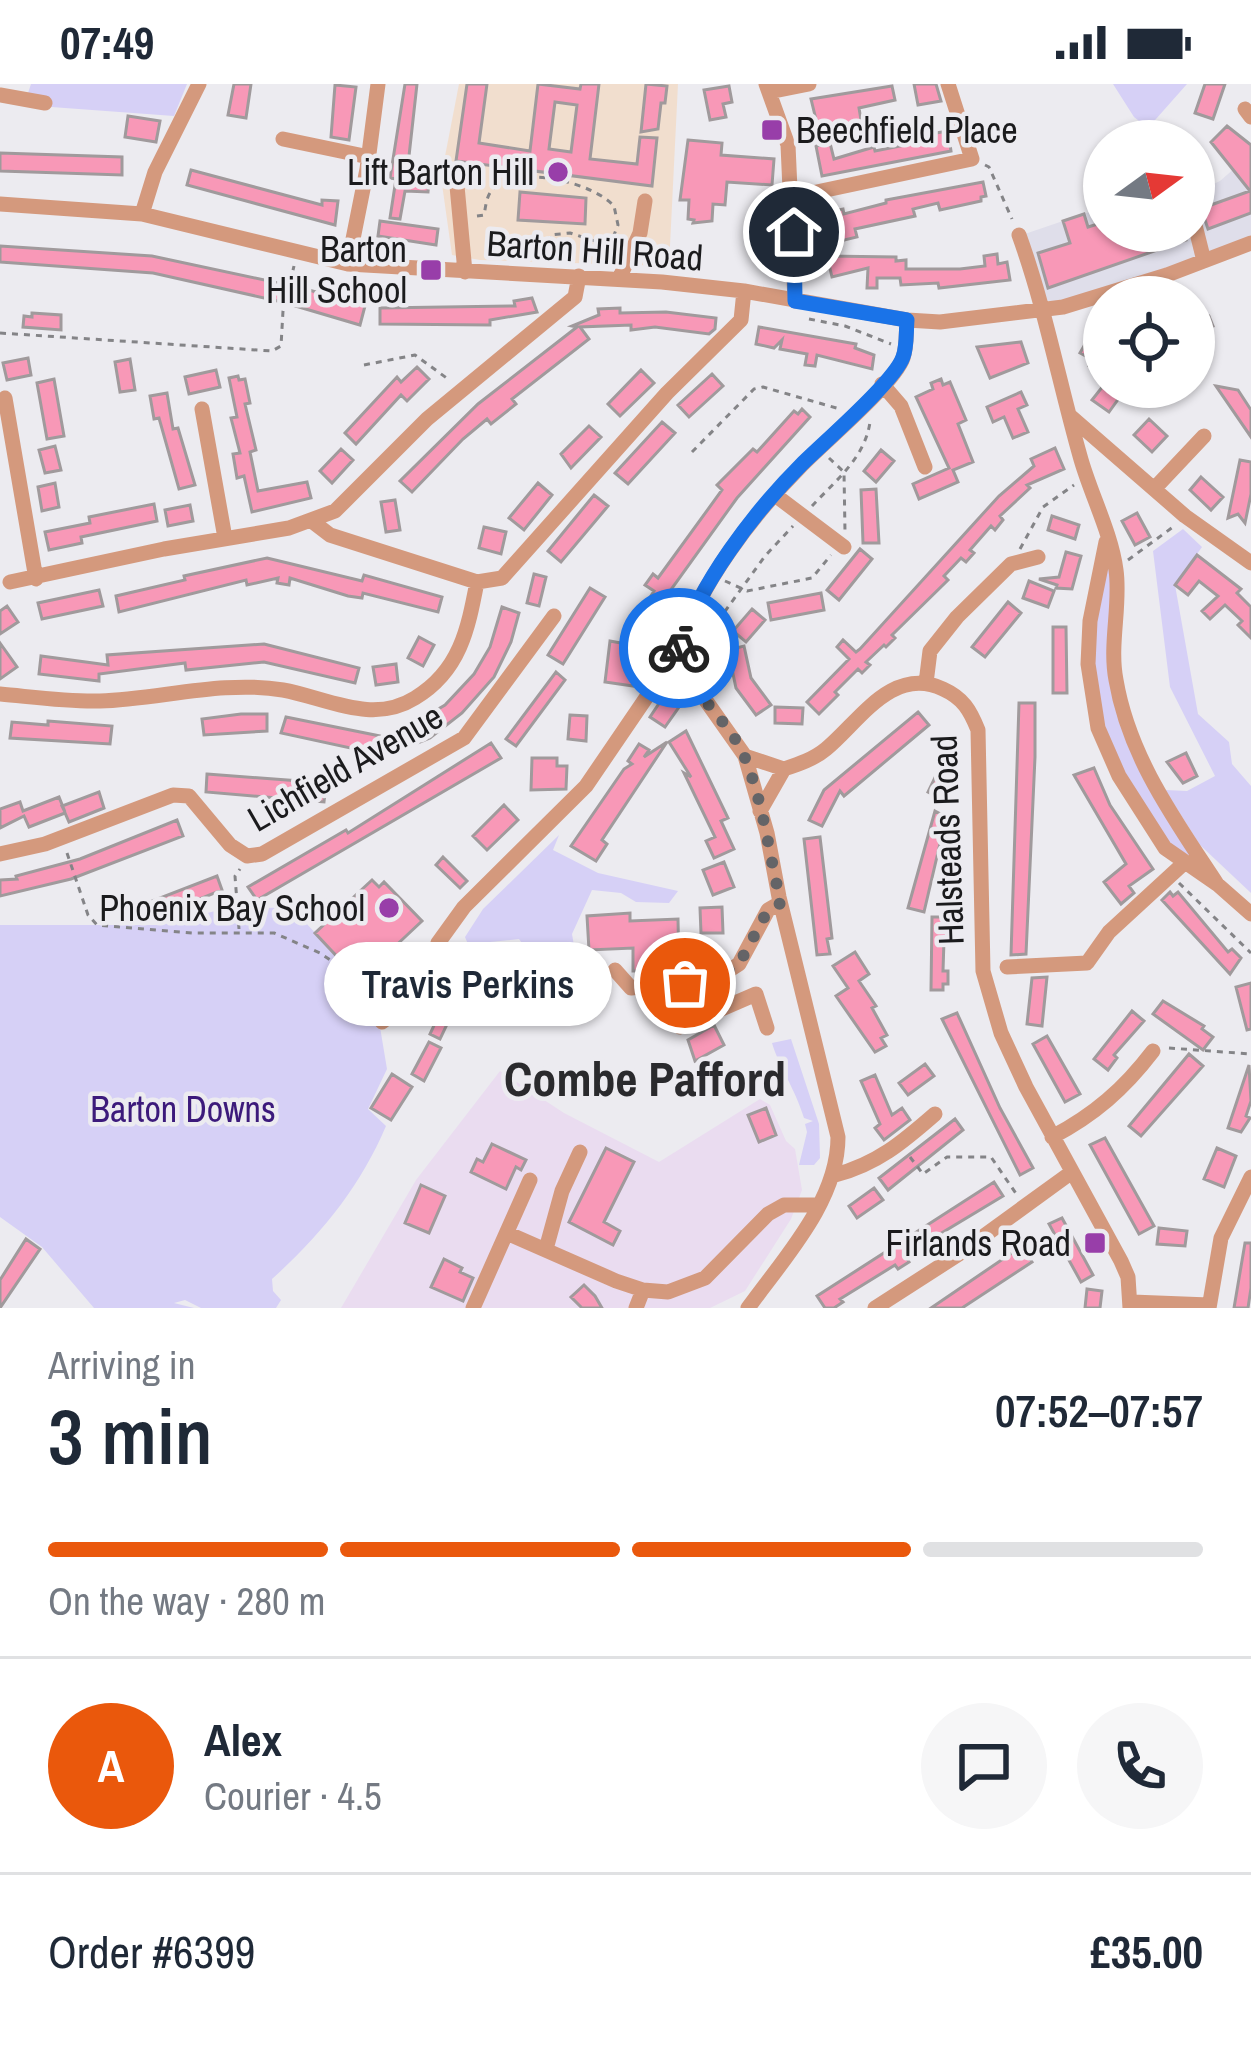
<!DOCTYPE html>
<meta charset="utf-8">
<style>
body{margin:0;font-family:"Archivo Narrow",sans-serif;background:#f6f6f7;color:#1f2937;height:100vh;display:flex;flex-direction:column;font-size:45px;white-space:nowrap}
*{box-sizing:border-box;margin:0}
p{font-size:39px;color:#747a83}
.icon{flex:none;width:66px;height:66px;fill:none;stroke:currentColor;stroke-width:2;stroke-linecap:round;stroke-linejoin:round}
.map{position:relative;height:1224px;overflow:hidden}
.drawer{display:flex;flex-direction:column;background:#fff;flex:1}
.drawer>*{flex:none}
.needle{width:78px;rotate:75deg}
.controls{position:absolute;left:1083px;top:36px;display:grid;gap:24px}
.controls a{display:grid;place-items:center;width:132px;height:132px;border-radius:50%;background:#fff;box-shadow:0 3px 9px #0004;font-size:60px}
.pin{position:absolute;display:grid;place-items:center;width:102px;height:102px;color:#fff;margin:-51px;border:6px solid #fff;border-radius:50%;box-shadow:0 3px 12px #0007}
.courier{position:absolute;display:grid;place-items:center;width:120px;height:120px;margin:-60px;border:9px solid #1a73e8;border-radius:50%;background:#fff;color:#222;box-shadow:0 3px 15px #0007}
.bubble{position:absolute;height:84px;border-radius:42px;background:#fff;box-shadow:0 3px 9px #0004;font-size:39px;font-weight:600;line-height:84px;text-align:center}
.head em{font-style:normal;font-weight:600}
.head div{display:flex;flex-direction:column-reverse}
.head{display:flex;align-items:center;justify-content:space-between;height:204px;padding:0 48px}
h1{font-size:78px;font-weight:600;line-height:90px}
.bar{display:grid;grid-template-columns:repeat(4,1fr);gap:18px 12px;align-content:center;height:144px;padding:0 48px}
.bar i{height:15px;border-radius:9px;background:#e0e1e3}
.bar .current{background:#ea580c}
.bar p{grid-column:span 4}
.line{display:flex;align-items:center;gap:30px;padding:0 48px;border-top:3px solid #e0e1e3}
.line div{flex:1}
.round{display:grid;place-items:center;flex:none;width:126px;height:126px;border-radius:63px;background:#f6f6f7}
.status{display:flex;justify-content:space-between;align-items:center;height:84px;padding:0 60px;background:#fff;direction:ltr}
.status svg{height:33px;fill:currentColor}
.map>svg:first-child{display:block}
</style>
<div class="status"><b>07:49</b><svg viewBox="0 0 49 12"><path d="M0 12V9h3v3zM5 12V6h3v6zM10 12V3h3v9zM15 12V0h3v12zM26 1h20v11H26zM47 4h2v5h-2z"/></svg></div>
<div class="map">
<svg width="1251" height="1224" viewBox="0 0 1251 1224">
<rect width="100%" height="100%" fill="#ecebf0"/>
<!-- built -->
<path fill="#dfdeea" d="M1251,70V159L1042,228L1016,153L1104,123V147H1194V109L1220,97Z"/>
<!-- industrial -->
<path fill="#eadcf0" d="M500,987L564,1029L659,1078L760,1015L770,1021L786,1057L795,1065L802,1106L791,1135L745,1207L710,1224H341L416,1096Z"/>
<!-- education -->
<path fill="#f1dece" d="M459,0H678L669,182L480,176L452,171L441,93Z"/>
<!-- green -->
<path fill="#d6d0f6" d="M31,0H187L174,32L24,21Z
M1113,0H1187L1148,44L1134,33Z
M1183,445L1202,463L1175,501L1198,630L1229,658L1232,680L1251,702V809L1200,761L1165,706L1187,707L1215,692L1170,603L1153,467Z
M1106,457C1122,508 1107,546 1115,594C1128,671 1177,735 1217,800L1183,780L1119,692L1088,580Z
M559,751L553,766L598,789L678,807L669,819L636,818L621,809L592,806L572,850L580,896L577,903C560,884 531,874 519,855L490,858L478,868L470,865L465,853L483,825Z
M291,823L375,913L387,985L368,1025L386,1042C360,1103 321,1151 272,1195L273,1207L281,1216L276,1224H201L185,1216L174,1219L194,1224H94L42,1163L0,1133V841H161L219,826Z
M791,955L819,1040L820,1074L814,1081H799L807,1048L805,1040L813,1037L804,1034C796,1007 778,980 772,959Z"/>
<!-- building -->
<path fill="#f898b7" stroke="#a09a9c" stroke-width="3" fill-rule="evenodd" d="M234,0H251L246,34L228,31Z
M405,0H417L408,81L430,83L428,108L405,107L400,135L390,134L396,95L390,94Z
M467,0H487L479,59L530,67L538,0L580,5L581,0H599L590,75L637,80L640,53L657,54L652,102L456,77ZM555,18L577,21L571,68L549,65Z
M646,0L667,2L665,19H661L658,45L641,48Z
M914,0H936L941,17L918,21Z
M1205,0H1225L1213,35L1195,29Z
M335,1L356,3L349,56L331,53Z
M729,2L732,18L723,20L726,33L710,36L704,6Z
M892,2L895,16L859,24L862,42L820,52L811,15Z
M128,32L160,37L156,58L125,53Z
M1227,42L1251,61V129L1208,145L1203,130L1197,126L1250,107L1211,58Z
M948,47L951,67L822,92L816,62L830,59L834,75L874,63L875,67L925,57L924,51Z
M688,56L722,59L721,71L774,75L772,101L727,98L725,121L713,120L712,137L693,139L694,136L688,135L689,116H680Z
M0,69L122,73V91L0,87Z
M191,86L322,121V116L338,117L335,141L187,101Z
M983,98L986,112L981,113V117L940,126L938,119L913,125L915,132L855,145L857,153L832,159L825,129L843,125L844,130L886,119V116Z
M520,108L586,114L585,140L518,136Z
M1084,130L1088,143L1104,138V147H1184L1186,156L1048,204L1038,169L1070,159L1063,137Z
M380,137L438,145L436,161L378,152Z
M0,162L152,172L302,204L365,222L360,241L282,218L153,189L0,178Z
M997,170L998,180L1007,178L1010,196L939,204L938,199L901,201L900,194H877V204H867L868,184L832,193L827,172L896,173V177L906,176V185H960L985,182L984,172Z
M532,214L537,228L490,236V241L380,240V224L515,222L514,217Z
M620,224V229L666,228L716,234L715,245L709,250L655,243L631,246V241L580,243L589,255L512,315L516,320L491,340L487,335L463,355L412,408L400,397L478,320L577,243L572,242L599,231L598,225Z
M32,229L61,231V246L23,243L24,232L32,233Z
M1209,232L1213,242L1207,244L1209,252L1194,257V237Z
M759,243L856,260L855,264L874,271L872,285L817,271L815,282L805,281L807,270L780,265L782,256L774,264L756,260Z
M1095,243L1104,248V283L1100,288L1089,282L1093,276L1080,269Z
M1021,258L1028,279L990,294L977,263Z
M28,274L31,291L7,296L3,279Z
M130,275L135,306L120,308L115,278Z
M417,283L429,295L407,317L401,311L356,360L345,349L397,293L401,298Z
M216,286L220,303L189,310L185,293Z
M641,286L654,299L620,332L608,320Z
M712,290L723,302L689,333L678,321Z
M238,292L239,296L245,295L250,319L245,320L256,366L250,368L258,407L307,398L311,414L252,428L244,392L237,394L233,370L240,369L231,334L237,333L229,294Z
M54,295L64,352L47,355L37,299Z
M941,295L943,301L950,298L966,336L958,340L973,378L953,386L958,398L919,415L913,400L949,384L916,313L933,305L931,299Z
M1103,302L1119,314L1109,328L1092,316Z
M1216,302L1238,306L1251,326V353Z
M1021,308L1027,321L1018,325L1028,348L1013,354L1004,333L993,338L987,323Z
M167,309L173,345L178,344L195,401L179,405L159,334L154,335L150,312Z
M802,325L810,333L737,414L657,525L667,531L647,564L626,552L654,507L645,501L653,490L658,494L722,406L717,401L753,365L757,368L794,327L798,330Z
M1149,335L1167,352L1152,368L1134,351Z
M662,338L675,349L628,400L615,389Z
M589,342L601,353L571,384L561,370Z
M55,362L61,386L45,389L39,366Z
M1055,364L1064,385L1027,401L1030,404L1000,432L1003,436L995,446L991,442L970,466L974,469L966,478L961,474L944,492L948,496L892,551L895,554L886,563L884,561L866,578L870,581L862,589L858,585L835,608L838,611L819,630L807,618L849,575L837,563L843,556L856,568L860,565L999,412L1034,382L1031,375Z
M341,365L353,376L332,399L320,387Z
M881,366L894,377L876,398L864,387Z
M1240,376L1251,378V410L1245,439L1238,430L1228,434Z
M1201,393L1223,413L1211,426L1190,406Z
M55,399L59,423L42,427L38,403Z
M538,399L552,411L524,446L509,434Z
M876,405L879,459H863L861,406Z
M594,411L608,422L561,478L548,467Z
M395,416L400,446L386,448L381,418Z
M154,420L157,437L81,453L82,459L49,466L45,448L90,439L89,433Z
M190,421L193,437L168,442L165,426Z
M1137,429L1150,453L1135,461L1122,437Z
M1052,432L1079,441L1075,455L1048,446Z
M484,443L506,448L501,470L479,464Z
M860,465L872,475L839,516L827,506Z
M1066,468L1081,472L1072,505L1056,504L1057,501L1039,495L1059,493Z
M1197,471L1241,505L1237,509L1251,523V554L1238,541L1242,537L1225,521L1210,535L1202,527L1218,512L1199,497L1188,511L1175,501Z
M267,474L362,497L364,491L442,513L438,528L363,509L362,514L348,512L290,494L289,501L277,499L278,494L247,501L246,496L119,528L116,512L185,496L184,492Z
M534,490L546,493L539,522L527,519Z
M1029,497L1054,507L1048,523L1023,514Z
M590,504L605,513L563,580L548,571Z
M99,506L103,522L42,535L38,519Z
M821,509L824,526L771,536L768,519Z
M1008,518L1021,529L985,573L972,563Z
M7,522L18,538L0,550V527Z
M502,523L519,529L511,558L494,593L462,629L430,654L398,667L392,651L426,637L423,634L445,621L474,590L490,563Z
M752,525L765,536L746,558L733,547Z
M1053,543H1066L1067,609H1053Z
M419,553L434,561L423,582L408,574Z
M610,557L626,560L623,579L636,581L633,602L605,598Z
M0,559L17,583L0,595Z
M264,560L359,584L355,599L264,578L186,586L185,579L99,590V597L39,590L41,572L108,581L107,571Z
M744,562L751,594L771,621L756,631L736,604L728,566Z
M396,580L398,598L376,601L373,583Z
M556,588L565,596L516,662L506,655Z
M664,612L679,623L665,643L650,633Z
M1019,619H1035V673L1026,870L1011,871Z
M775,623L803,624L802,640L775,639Z
M918,628L929,641L844,712L840,707L822,742L809,736L824,706Z
M241,630H267V647L204,651L202,635Z
M570,631L587,632L586,657L568,655Z
M286,633L380,652L378,670L281,649Z
M48,637L112,642L110,660L10,654L12,638L48,641Z
M686,647L728,734L721,737L734,765L714,774L706,757L715,753L684,689L691,693L669,658Z
M667,658L602,756L607,760L596,777L571,762L624,685L632,680L628,677L639,660L649,666L644,673Z
M491,659L501,674L257,816L248,803L346,746L348,749Z
M1186,669L1197,692L1183,699L1167,678Z
M532,674H557V682H567L566,705L531,706Z
M940,683L954,690L942,715L928,708Z
M1094,684L1110,721L1153,785L1129,802L1134,809L1121,820L1104,798L1126,780L1074,691Z
M207,690L326,699L324,718L206,708Z
M99,708L104,724L69,738L65,729L29,743L24,732L0,744V725L20,718L23,727L59,713L65,728L62,722Z
M504,721L518,736L487,766L473,752Z
M935,727L952,736L948,748L943,747L924,828L908,824Z
M177,736L183,752L71,795L0,812V796L17,795L16,792L80,775Z
M820,753L832,854L827,855L830,870L817,871L804,755Z
M443,773L467,797L460,804L436,781Z
M724,778L734,803L713,811L703,786Z
M217,792L222,806L158,832L152,817Z
M372,796L379,803L384,798L422,837L389,868L404,885L375,913L315,849Z
M1170,808L1173,812L1178,808L1228,868L1232,865L1241,874L1230,890L1162,816Z
M722,823L723,849H701L700,824Z
M630,829V837L678,835L679,886L633,887V864L589,866L587,832Z
M932,833H943V842H950L949,856H944L943,887H948V900H943V906H931Z
M855,868L869,890L859,897L876,922L872,924L887,951L881,954L886,962L875,968L836,912L848,904L833,882Z
M1047,893L1042,942L1027,940L1032,894Z
M1251,899V945L1247,946L1236,903Z
M450,907L461,911L440,955L430,950Z
M1163,917L1204,942L1202,945L1213,953L1203,966L1153,930Z
M1132,927L1144,937L1114,971L1117,974L1108,986L1094,975Z
M957,929L1000,1024L1033,1084L1020,1091L942,935Z
M714,941L724,961L695,977L688,956Z
M1047,952L1080,1010L1065,1018L1033,960Z
M429,958L441,964L424,997L412,990Z
M1189,970L1203,982L1141,1052L1129,1042Z
M925,980L934,992L908,1011L899,999Z
M1249,981L1251,1017L1246,1032L1250,1034L1241,1048L1228,1044Z
M392,990L412,1003L391,1036L371,1024Z
M875,991L892,1031L902,1024L910,1036L884,1056L875,1044L880,1040L861,997Z
M766,1024L776,1051L759,1058L748,1031Z
M955,1035L963,1046L888,1106L879,1094Z
M1105,1054L1154,1142L1139,1150L1090,1061Z
M492,1060L526,1076L521,1086L516,1083L506,1105L471,1088L477,1075L483,1078Z
M606,1064L634,1078L604,1138L620,1147L613,1161L569,1138Z
M1217,1064L1236,1072L1224,1103L1204,1095Z
M994,1098L1003,1112L935,1153L938,1157L906,1173L909,1178L898,1185L895,1181L840,1215L843,1218L834,1224H825L817,1212Z
M421,1101L445,1112L429,1149L405,1139Z
M874,1104L883,1116L857,1134L849,1122Z
M1062,1134L1093,1191L1081,1198L1049,1140Z
M1159,1144L1187,1147L1185,1162L1157,1160Z
M26,1155L40,1165L0,1224V1196Z
M1245,1159H1251V1204L1248,1224H1234Z
M1022,1162L1032,1178L962,1224H931Z
M444,1175L462,1184L460,1188L473,1194L463,1217L431,1203Z
M584,1201L595,1212L602,1224H582L571,1213Z
M1087,1205L1102,1207L1100,1224H1085Z"/>
<g fill="none" stroke-linecap="round" stroke-linejoin="round">
<!-- path -->
<path stroke="#848487" stroke-width="3" stroke-dasharray="6 6" stroke-linecap="butt" d="M985,81L989,83L1012,135
M477,132L484,131C486,122 486,111 494,104C520,81 592,98 614,122L618,141L614,151L598,158L570,149L550,151L545,178
M809,235L845,242L891,260
M0,249L272,267L281,262L283,227L294,182
M364,281L415,271L448,295
M692,368L754,305L763,303L840,325
M829,374L844,388L845,448
M812,422C835,397 865,374 870,338
M1020,465L1043,423L1074,401
M1128,476L1173,443
M725,497L747,507L812,494L831,471
M699,547L710,548L765,472L793,442
M67,769L88,831L97,841L193,849H274L320,869L342,884L380,922
M1179,799L1251,869
M239,845L235,792L240,785
M1169,964L1251,970
M910,1073L923,1090L947,1073H991L1017,1111"/>
<!-- minor -->
<path stroke="#d4997d" stroke-width="15" d="M766,0L788,61L795,217
M769,8L809,0
M0,11L45,19
M1245,25L1251,33
M283,55L369,73
M457,102L465,188
M793,113L972,75L948,0
M0,120L142,130L348,180L662,198L744,207L907,236L940,238L1063,223L1167,191L1251,159
M142,130L155,88L199,0
M1194,137L1204,177
M1019,151C1045,223 1059,298 1080,372C1090,409 1111,448 1116,486C1121,521 1109,560 1116,596C1129,673 1175,736 1217,800
M348,180L367,85L378,0
M619,195L640,149L645,117
M882,300L901,322L925,383
M5,314L36,495
M202,325L225,454
M1070,332L1185,432L1251,479
M1154,405L1204,352
M775,411L844,463
M313,438L330,451L477,498L502,494L667,309L741,236L744,207
M1106,458L1090,537L1088,580L1098,644L1119,692L1165,764L1217,800L1251,830
M10,498L164,465L289,444L335,427L427,335L575,213L579,192
M678,567L690,594L745,672L767,749L779,813L838,1053C838,1117 784,1174 748,1224
M926,599L930,567L957,533L1011,480L1038,473
M0,610C33,613 68,618 100,617C160,615 223,596 283,606C327,614 372,641 415,614C460,587 468,545 477,498
M745,672L784,685L760,727
M784,685C799,680 814,675 826,665C859,638 892,581 943,605C963,614 970,626 978,646L983,887L1001,949L1026,1003L1121,1177L1128,1193L1130,1224
M0,770L45,760L173,711L189,712L230,761L247,772L262,770L464,654L554,532
M691,858L696,902
M1007,883L1087,879L1109,848L1183,780
M615,886L631,904L685,899L703,903L739,880L768,826L780,819
M382,938L424,906L438,859L464,823L586,702L678,567C700,499 751,433 801,382C823,359 894,300 903,274C907,263 906,248 907,236
M680,943L675,919L703,903L719,926L756,910L767,944
M1052,1053C1094,1031 1124,1005 1153,967
M835,1091C877,1080 903,1058 935,1030
M507,1149L616,1197L643,1206L668,1208L705,1194L768,1130L784,1121H818
M546,1165L562,1107L580,1068
M1132,1218L1209,1221
M473,1224L530,1096
M636,1224L643,1206
M875,1224L959,1170L1072,1088
M1209,1224L1221,1154L1251,1093"/>
</g>
<g fill="none" stroke-linecap="round" stroke-linejoin="round">
<!-- done -->
<path stroke="#646467" stroke-width="12" stroke-dasharray="0 21.6" d="M679,564C684,606 730,635 745,674C764,721 769,771 781,819L768,826L739,880L703,903L685,899"/>
<!-- route -->
<path stroke="#1a73e8" stroke-width="15" d="M679,564C699,500 755,427 802,380C823,359 895,297 903,273C907,263 906,248 907,236L795,217L794,148"/>
</g>
<!-- markers -->
<g fill="#983ea9" stroke="#ecebf0" stroke-width="4.5">
<rect x="760" y="34" width="24" height="24" rx="6"/>
<circle cx="558" cy="88" r="12"/>
<rect x="419" y="174" width="24" height="24" rx="6"/>
<circle cx="389" cy="824" r="12"/>
<rect x="1083" y="1147" width="24" height="24" rx="6"/>
</g>
<g text-anchor="middle" dominant-baseline="central" stroke-width="9" stroke-linejoin="round" paint-order="stroke">
<!-- poi labels -->
<g font-size="36" fill="#1b1b1d" stroke="#ecebf0" text-anchor="end">
<text x="796" y="46" text-anchor="start">Beechfield Place</text>
<text x="534" y="88">Lift Barton Hill</text>
<text x="407" y="165">Barton<tspan x="407" dy="41">Hill School</tspan></text>
<text x="365" y="824">Phoenix Bay School</text>
<text x="1071" y="1159">Firlands Road</text>
</g>
<!-- street labels -->
<g font-size="36" fill="#1b1b1d" stroke="#ecebf0">
<text transform="translate(595 166) rotate(4)">Barton Hill Road</text>
<text transform="translate(345 683) rotate(-30)">Lichfield Avenue</text>
<text transform="translate(947 756) rotate(-92)">Halsteads Road</text>
</g>
<!-- park labels -->
<g font-size="36" fill="#3c1a7b" stroke="#ecebf0">
<text x="183" y="1025">Barton Downs</text>
</g>
<!-- district labels -->
<g font-size="48" font-weight="bold" fill="#2a2a2d" stroke="#ecebf0">
<text x="645" y="994">Combe Pafford</text>
</g>
</g>
</svg>
<div class="controls">
<a><svg class="needle" viewBox="-14 -14 28 28"><path d="M0-13l5 13h-10z" fill="#e53935"/><path d="M0 13l5-13h-10z" fill="#747a83"/></svg></a>
<a><svg class="icon" aria-label="locate" viewBox="0 0 24 24"><circle cx="12" cy="12" r="6"/><path d="M12 2v4M12 18v4M2 12h4M18 12h4"/></svg></a>
</div>
<div class="pin" style="left:685px;top:899px;background:#ea580c"><svg class="icon" aria-label="bag" viewBox="0 0 24 24"><path d="M5 8h14l-1 12H6zM9 8a3 3 0 0 1 6 0"/></svg></div>
<div class="pin" style="left:794px;top:148px;background:#1f2937"><svg class="icon" aria-label="home" viewBox="0 0 24 24"><path d="M3 11l9-7 9 7M6 9v11h12V9"/></svg></div>
<div class="courier" style="left:679px;top:564px"><svg class="icon" aria-label="bike" viewBox="0 0 24 24"><circle cx="6" cy="16" r="4"/><circle cx="18" cy="16" r="4"/><path d="M6 16l4-8h5l3 8M10 8l3 8H6M13 5h3"/></svg></div>
<div class="bubble" style="left:324px;top:858px;width:288px">Travis Perkins</div>
</div>
<section class="drawer">
<div class="head"><div><h1>3 min</h1><p>Arriving in</p></div><em>07:52–07:57</em></div>
<div class="bar"><i class="current"></i><i class="current"></i><i class="current"></i><i></i><p>On the way · 280 m</p></div>
<div class="line" style="height:216px"><b class="round" style="background:#ea580c;color:#fff">A</b><div><b>Alex</b><p>Courier · 4.5</p></div><a class="round"><svg class="icon" aria-label="chat" viewBox="0 0 24 24"><path d="M4 5h16v11H9l-5 4z"/></svg></a><a class="round"><svg class="icon" aria-label="phone" viewBox="0 0 24 24"><path d="M5 4h4l2 5-3 2q2 4 5 5l2-3 5 2v4C11 20 4 13 5 4z"/></svg></a></div>
<div class="line" style="height:156px"><div>Order #6399</div><b>£35.00</b></div>
</section>
